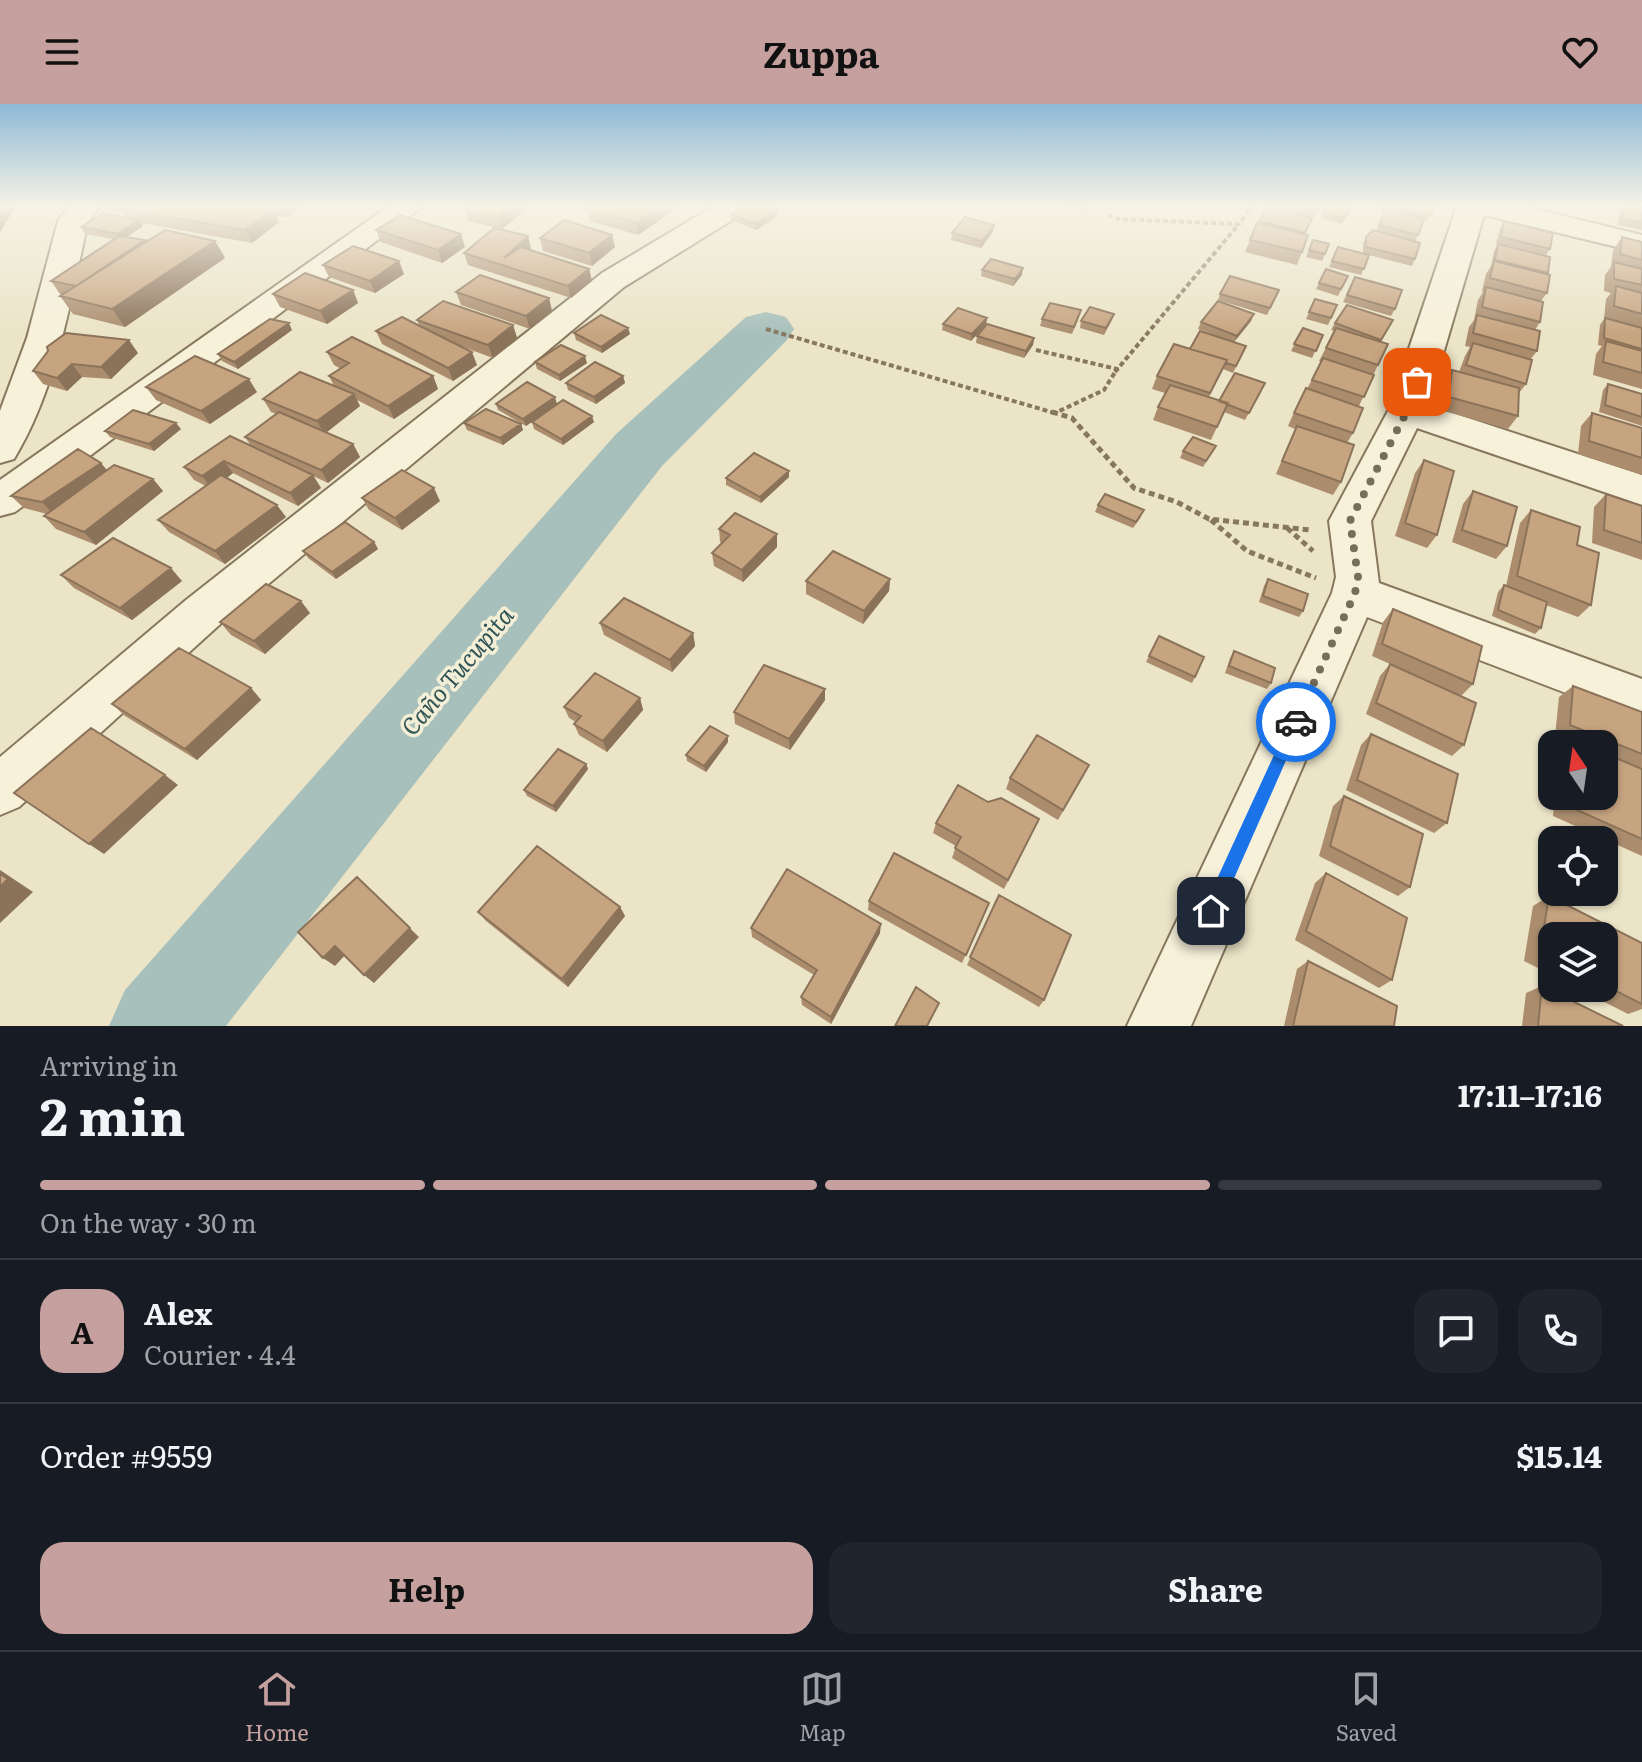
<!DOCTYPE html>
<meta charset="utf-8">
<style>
body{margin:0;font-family:Literata,serif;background:#20242c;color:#f1f3f6;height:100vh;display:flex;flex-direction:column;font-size:30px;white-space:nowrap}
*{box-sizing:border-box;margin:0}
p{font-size:26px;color:#9ea1a6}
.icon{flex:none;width:44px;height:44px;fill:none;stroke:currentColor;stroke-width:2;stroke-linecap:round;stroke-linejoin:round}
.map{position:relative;height:922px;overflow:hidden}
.sheet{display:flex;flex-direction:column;background:#171b24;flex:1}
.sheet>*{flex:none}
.needle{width:52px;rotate:347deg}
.controls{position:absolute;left:1538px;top:626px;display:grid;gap:16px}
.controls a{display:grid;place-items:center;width:80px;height:80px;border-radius:16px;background:#171b24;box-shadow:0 2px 6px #0004;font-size:40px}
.pin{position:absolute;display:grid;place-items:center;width:68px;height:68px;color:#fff;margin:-34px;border-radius:16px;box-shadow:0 4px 12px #0006}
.courier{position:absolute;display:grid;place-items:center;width:80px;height:80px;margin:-40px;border:6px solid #1a73e8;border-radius:50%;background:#fff;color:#222;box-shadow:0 2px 10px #0007}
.summary em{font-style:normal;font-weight:700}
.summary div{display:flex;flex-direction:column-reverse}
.summary{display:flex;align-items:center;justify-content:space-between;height:136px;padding:0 40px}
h1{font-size:52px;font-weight:700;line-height:60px}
.bar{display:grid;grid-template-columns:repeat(4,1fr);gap:12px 8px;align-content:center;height:96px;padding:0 40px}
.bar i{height:10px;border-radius:6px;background:#363941}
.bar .current{background:#c5a09e}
.bar p{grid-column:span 4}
.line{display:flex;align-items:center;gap:20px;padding:0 40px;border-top:2px solid #363941}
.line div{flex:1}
.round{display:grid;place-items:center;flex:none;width:84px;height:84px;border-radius:24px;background:#20242c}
.button{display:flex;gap:16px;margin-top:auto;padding:16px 40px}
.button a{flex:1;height:92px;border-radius:24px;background:#c5a09e;color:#111;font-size:32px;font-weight:700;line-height:92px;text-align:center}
.button a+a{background:#20242c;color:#f1f3f6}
header{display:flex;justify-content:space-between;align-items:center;height:104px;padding:0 40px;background:#c5a09e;color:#111;font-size:36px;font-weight:700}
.menu{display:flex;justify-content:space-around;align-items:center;height:112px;border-top:2px solid #363941;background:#171b24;font-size:22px;color:#9ea1a6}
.menu a{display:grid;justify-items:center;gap:4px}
.menu .current{color:#c5a09e}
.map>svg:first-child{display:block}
</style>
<header><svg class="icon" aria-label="menu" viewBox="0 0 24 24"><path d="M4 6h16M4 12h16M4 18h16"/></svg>Zuppa<svg class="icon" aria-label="heart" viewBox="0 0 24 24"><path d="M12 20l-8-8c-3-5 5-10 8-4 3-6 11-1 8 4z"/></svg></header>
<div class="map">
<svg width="1642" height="922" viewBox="0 0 1642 922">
<rect width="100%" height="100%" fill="#ebe4c7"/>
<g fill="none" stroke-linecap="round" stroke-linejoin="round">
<!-- river -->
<path fill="#a8c0bb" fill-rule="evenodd" d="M766,208L786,213L794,225L786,237L662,362L226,922H109L125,886L616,330L746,213Z"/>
<defs>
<path id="street" d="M69,102H99L88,118C70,198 57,284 14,355L0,359V307L27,234L58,117Z
M389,102H423L15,408L0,412V376Z
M714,102H749L745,108L624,183L218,522L19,703L0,711V653L186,496L602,169Z
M1457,102H1523L1642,131V149L1484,111L1428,301L1642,371V401L1417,324L1371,417L1379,479L1642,575V618L1367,513L1191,922H1127L1332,489L1336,473L1329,417L1388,307Z"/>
</defs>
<!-- street casing -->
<use href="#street" stroke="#86775e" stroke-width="4"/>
<!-- path-far1 -->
<path stroke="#86775e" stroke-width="4" stroke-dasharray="5 3" stroke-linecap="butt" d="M1108,111L1118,115L1239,120L1252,102
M766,225L1058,310
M1036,246L1117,265L1104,286L1055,309
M1115,268L1239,120"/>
<!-- path -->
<path stroke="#86775e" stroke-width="5" stroke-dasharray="6 4" stroke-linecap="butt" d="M1052,308L1072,314L1134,384L1177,398L1209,415L1310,426
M1211,416L1247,447L1316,474
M1287,424L1313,447"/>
<!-- street -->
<use href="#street" fill="#f7f1da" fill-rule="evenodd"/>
</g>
<!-- wall -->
<path fill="#ab8d6e" d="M99,102H301L287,113L276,112L279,118L252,139L141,119L143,122L127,133L146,138L215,137L225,154L125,223L73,210L60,192L62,190H60L51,177L114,135L85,130L81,123L127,114L124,109L101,105Z
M468,102H530L502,125L468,117L465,105Z
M591,102H680L638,131L590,117L587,105Z
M1065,102H1092L1087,109L1065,103Z
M1269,102H1320L1314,114Z
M1353,102L1342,120L1321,114L1324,108Z
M1380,102H1434L1427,117L1424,116L1415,138V155L1412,162L1369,151L1361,171L1329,163L1338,143L1363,149V139L1366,133L1376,127L1385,107L1379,105Z
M1622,102H1633L1642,104V126L1618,121L1619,107Z
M1268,103L1305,130L1302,148L1297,161L1245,148L1257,119H1259Z
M776,106L777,112L756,126L731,116V110Z
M1504,117L1550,145L1546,151L1496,139L1500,124Z
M376,126L465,143L442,159L381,138Z
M993,128L981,144L951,136L952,129Z
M612,131L615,143L592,162L543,147L540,134Z
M528,132L531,145L530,146L589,165L592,177L571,194L468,161L464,149Z
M1622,133L1642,138V285L1593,271L1596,250L1602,242L1598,241L1600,221L1604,215L1606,195L1611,189L1604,187L1605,171L1611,163L1613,146Z
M1313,136L1325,150L1322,157L1306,153Z
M1498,140L1548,169L1547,171V189L1541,197L1540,218L1535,226L1537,247L1530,256L1526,280L1519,289L1518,312L1508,325L1440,306L1444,279L1452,266L1459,268L1465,252L1470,243L1465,242L1469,223L1474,216L1478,196L1483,188L1482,187L1486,170L1491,162L1494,147Z
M323,161L404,170L375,189L329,173Z
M1326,165L1348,172L1338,192L1316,185Z
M982,166L1022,171L1013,182L981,172Z
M1355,173L1395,205L1391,212L1343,198Z
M353,186L358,199L327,220L280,203L273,190Z
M1279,186L1267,211L1218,196L1220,190Z
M456,188L549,194L552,207L530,225L461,201Z
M1315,195L1337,201L1328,221L1306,215Z
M1114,210L1112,216L1104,231L1080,224L1081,217Z
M1079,213L1072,230L1040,222L1042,215Z
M987,214L986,220L971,237L942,226L943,220Z
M417,216L513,221L517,234L493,254L463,243L477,261L453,277L382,240L376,227L419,221Z
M1393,216L1380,238L1378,261L1359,302L1353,329L1347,339L1341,378L1333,391L1276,370L1295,325L1288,322L1299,297L1306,284L1307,285L1321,258L1319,257L1335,227L1331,226L1335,219Z
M1251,217L1234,238L1198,225L1201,218Z
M1303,224L1323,231L1312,254L1291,247Z
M292,226L238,265L222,257L218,250Z
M574,229L630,230L602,249L576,236Z
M977,232L1034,234L1033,241L1024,254L976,239Z
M1246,242L1233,269L1223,265L1209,293L1219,297L1265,279L1245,316L1224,308L1211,336L1153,316L1158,303L1165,289L1152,285L1157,272L1190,245Z
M327,248L433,272L438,285L394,315L357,296L360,302L326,329L353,340L360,353L328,379L313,372L321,384L298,402L233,369L227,374L286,413L225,460L169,428L158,416L206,382L194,376L184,363L251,342L245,333L277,310L271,308L263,295L334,282L329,272L341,265L334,261Z
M138,249L111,275L82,273L67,287L43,280L33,267Z
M535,258L587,259L560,277L537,265Z
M623,272L625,279L596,300L568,286L566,279Z
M1608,280L1642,290V322L1599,308L1603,286Z
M146,283L257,288L210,320L156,296Z
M496,300H557L526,322L498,306Z
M1592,309L1642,324V371L1578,350L1581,322Z
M532,318H594L563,341L534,325Z
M464,319L521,320L523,326L503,341L467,326Z
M181,325L154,347L110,333L105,327Z
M1216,342L1203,363L1180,354L1183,347Z
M1424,356L1437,431L1427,444L1395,432L1415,369Z
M106,366L153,375L163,387L96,441L56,425L44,412L47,410L24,404L11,392Z
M789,367V373L761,399L726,381V374Z
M1473,387L1507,442L1496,455L1452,438L1463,400Z
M1606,390L1642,402V456L1592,439L1594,403Z
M362,394L440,397L402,426L369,406Z
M1098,401L1141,413L1133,424L1095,408Z
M1531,406L1577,441L1591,501L1578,513L1546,501L1541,524L1535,530L1492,512L1498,488L1504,481L1506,482L1520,419Z
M719,425L777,443L743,478L714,462L712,449L722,439L720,438Z
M374,438L378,445L336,475L308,454L303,447Z
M61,471L182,477L132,516L74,484Z
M890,475L889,487L863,520L806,490V477Z
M1268,475L1303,507L1299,513L1259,498L1264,482Z
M1393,505L1473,580L1461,592L1464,641L1452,652L1366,610L1380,572L1390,560L1372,552L1383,518Z
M310,509L265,550L231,531L220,518Z
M600,519L693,529L695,542L672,568L604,531Z
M1159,532L1195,573L1192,579L1146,558Z
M1234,547L1271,579L1267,585L1225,569L1230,554Z
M1573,582L1642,608V752L1553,712L1555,692H1604V640H1572L1555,632L1559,593Z
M251,584L261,596L197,656L125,612L112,600Z
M825,585V596L790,646L735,620L734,608Z
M640,594L643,606L607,648L579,631L574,620L576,618L569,614L564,603Z
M1371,630L1447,719L1434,729L1346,686L1361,641Z
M728,638L706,668L687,657L686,651Z
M586,660L588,665L556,708L527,692L524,686Z
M1084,671L1058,716L1006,685L1010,674Z
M1344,692L1410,783L1398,792L1319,752L1333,702Z
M988,698L1039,715L1004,785L952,754L956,742L933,729L936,719Z
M1326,769L1392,876L1379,884L1295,836L1315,779Z
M999,791L1044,896L1039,903L967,861Z
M1549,792L1642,839V905L1628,910L1577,884H1604V832H1552V871L1524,857L1533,802Z
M869,797L989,799L962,859L868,806Z
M620,803L625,812L568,883L486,817L478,808Z
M751,824L880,829L831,920L802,901L801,893L814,871L752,833Z
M1308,857L1394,922H1284L1297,865Z
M1542,882L1623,922H1522L1526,889Z"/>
<!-- shaded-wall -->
<path fill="#8b735a" d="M0,102H16L0,128Z
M281,102H301L287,113Z
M511,102H530L502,125L498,113Z
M660,102H680L638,131L636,119Z
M273,106L279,118L252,139L245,126Z
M776,106L777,112L756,126V120Z
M139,116L143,122L122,136L118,130Z
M994,121L993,128L981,144L982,137Z
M461,130L465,143L442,159L438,146Z
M612,131L615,143L592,162L589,149Z
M528,132L531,145L511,164L504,154Z
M215,137L225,154L125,223L112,205Z
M399,157L404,170L375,189L370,177Z
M1023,164L1022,171L1013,182L1015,175Z
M589,165L592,177L571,194L568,182Z
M353,186L358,199L327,220L320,207Z
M549,194L552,207L530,225L526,212Z
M1254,210L1251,217L1234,238L1237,232Z
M987,214L986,220L971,237L972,230Z
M289,219L292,226L238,265L234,258Z
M513,221L517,234L493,254L488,241Z
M628,224L630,230L602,249L601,243Z
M1034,234L1033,241L1024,254L1026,247Z
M129,236L138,249L111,275L101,263Z
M472,248L477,261L453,277L448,264Z
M585,252L587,259L560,277L559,271Z
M72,260L82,273L67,287L57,274Z
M433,272L438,285L394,315L388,302Z
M623,272L625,279L596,300L594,293Z
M249,275L257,288L210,320L201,307Z
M354,290L360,302L324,330L317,317Z
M555,293L557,300L526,322L523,315Z
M592,312L594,318L563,341L561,335Z
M176,319L181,325L154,347L149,340Z
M521,320L523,326L503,341L500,334Z
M353,340L360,353L328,379L321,366Z
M224,357L233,369L212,385L202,372Z
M101,359L112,372L54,411L42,398Z
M789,367V373L761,399L760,393Z
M313,371L321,384L298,402L290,389Z
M153,375L163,387L96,441L84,428Z
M434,384L440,397L402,426L395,414Z
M277,401L286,413L225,460L215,447Z
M777,430V443L743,478L742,466Z
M374,438L378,445L336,475L332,468Z
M171,464L182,477L132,516L120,504Z
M890,475L889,487L863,520L864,507Z
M301,497L310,509L265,550L254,537Z
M693,529L695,542L672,568L670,556Z
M251,584L261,596L197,656L185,645Z
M825,585V596L790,646L789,635Z
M640,594L643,606L607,648L603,637Z
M728,632V638L706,668L704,662Z
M586,660L588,665L556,708L553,702Z
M165,671L178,681L104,750L89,740Z
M0,766L33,788L0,819Z
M357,773L419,833L374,879L364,871Z
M620,803L625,812L568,883L562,875Z
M881,820L880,829L831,920V913Z
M335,842L346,850L335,862L323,854Z"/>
<!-- building -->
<path fill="#c7a480" stroke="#8b735a" stroke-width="2" d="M125,102H252L273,106L245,126L121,105Z
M468,102H511L498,113L465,105Z
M591,102H660L636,119L587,105Z
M743,102H767L776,106L756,120L731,110Z
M1295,102H1320L1317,108Z
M1328,102H1352L1345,114L1324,108Z
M1396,102H1434L1431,111Z
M1624,102H1633L1642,104V119L1623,115Z
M1268,103L1312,114L1305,129L1259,117Z
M1386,105L1424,115L1418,131L1379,121Z
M103,109L139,116L118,130L81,123Z
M400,111L461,130L438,146L376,126Z
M965,113L994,121L982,137L952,129Z
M564,116L612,131L589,149L540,134Z
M1504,117L1553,129L1550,145L1501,133Z
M1257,119L1308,131L1302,148L1250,136Z
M494,124L528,132L504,154L521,143L589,165L568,182L464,149Z
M165,126L215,137L112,205L60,192Z
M1373,126L1420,139L1415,155L1366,143V133Z
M119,132L145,136L76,182L51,177Z
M1622,133L1642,138V156L1620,150Z
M1313,136L1329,140L1325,150L1309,146Z
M1498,140L1550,153L1548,169L1495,156Z
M353,142L399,157L370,177L323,161Z
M1338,143L1369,151L1364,165L1332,157Z
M991,155L1023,164L1015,175L982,166Z
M1494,157L1550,171L1547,189L1490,174Z
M1614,158L1642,165V181L1614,175Z
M1326,165L1348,172L1341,185L1319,179Z
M305,169L353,186L320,207L273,190Z
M480,171L549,194L526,212L456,188Z
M1230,172L1279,186L1270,204L1220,190Z
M1355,173L1402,186L1395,205L1347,191Z
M1616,182L1642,189V210L1614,202Z
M1486,183L1543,198L1540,218L1482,203Z
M1315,195L1337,201L1331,214L1309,208Z
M443,197L513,221L488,241L417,216Z
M1218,197L1254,210L1237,232L1201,218Z
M1050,199L1081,206L1074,223L1042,215Z
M1347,201L1393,216L1381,236L1335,219Z
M1090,203L1114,210L1106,224L1081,217Z
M958,204L987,214L972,230L943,220Z
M601,211L628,224L601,243L574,229Z
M1477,211L1540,227L1537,247L1473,229Z
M402,213L472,248L448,264L376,227Z
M1605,214L1642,224V245L1604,234Z
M270,215L289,219L234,258L218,250Z
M987,220L1034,234L1026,247L977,232Z
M1303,224L1323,231L1316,247L1294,240Z
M1336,224L1388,240L1378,261L1326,244Z
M1200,227L1246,242L1236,262L1226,259L1227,256L1190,245Z
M66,229L129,236L101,263L72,260L57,274L33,267L48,247L47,243Z
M352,233L433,272L388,302L329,272L349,259L327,248Z
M1606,237L1642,247V269L1603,258Z
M1473,239L1532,256L1526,280L1466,261Z
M1174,240L1227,256L1210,289L1157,272Z
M561,241L585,252L559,271L535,258Z
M195,252L249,275L201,307L146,283Z
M1323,254L1374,271L1364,293L1312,276Z
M595,258L623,272L594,293L566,279Z
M1452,266L1519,284L1518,312L1449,293Z
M300,268L354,290L317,317L263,295Z
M1235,269L1265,279L1249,309L1219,297Z
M527,278L555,293L523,315L496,300Z
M1608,280L1642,290V313L1605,301Z
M1170,281L1228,299L1217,323L1158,303Z
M1306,284L1363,304L1353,329L1294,309Z
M563,296L592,312L561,335L532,318Z
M486,305L521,320L500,334L464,319Z
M133,306L176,319L149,340L105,327Z
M279,308L353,340L321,366L245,333Z
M1592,309L1642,324V354L1589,337Z
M1297,322L1354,341L1341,378L1282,357Z
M230,332L313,371L290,389L224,357L202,372L184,363Z
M1193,333L1216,342L1206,357L1183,347Z
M78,345L101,359L42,398L11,392Z
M754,349L789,367L760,393L726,374Z
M1424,356L1454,367L1437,431L1405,419Z
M114,361L153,375L84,428L44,412Z
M402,366L434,384L395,414L362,394Z
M221,371L277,401L215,447L158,416Z
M1473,387L1517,403L1507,442L1462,426Z
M1105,390L1144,406L1136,418L1098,401Z
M1606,390L1642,402V439L1604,426Z
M1531,406L1580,423L1577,441L1599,449L1591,501L1517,472Z
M735,409L777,430L742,466L712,449L730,431L719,425Z
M345,418L374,438L332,468L303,447Z
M113,434L171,464L120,504L61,471Z
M833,447L890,475L864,507L806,477Z
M1268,475L1308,490L1303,507L1263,492Z
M266,480L301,497L254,537L220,518Z
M1504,481L1547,498L1541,524L1498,506Z
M624,494L693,529L670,556L600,519Z
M1393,505L1482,542L1473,580L1382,540Z
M1159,532L1204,553L1195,573L1149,552Z
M179,544L251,584L185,645L112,600Z
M1234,547L1275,564L1271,579L1229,562Z
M1390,560L1476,599L1464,641L1376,599Z
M764,561L825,585L789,635L734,608Z
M595,569L640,594L603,637L574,620L581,612L564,603Z
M1573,582L1642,608V650L1570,621Z
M710,622L728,632L704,662L686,651Z
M91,624L165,671L89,740L14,689Z
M1371,630L1458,670L1447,719L1357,676Z
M1037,631L1089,661L1063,706L1010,674Z
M558,645L586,660L553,702L524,686Z
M1604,649L1642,665V735L1568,702L1569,692H1604Z
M958,681L988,698L1001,694L1039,715L1008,776L955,744L961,733L936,719Z
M1344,692L1423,730L1410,783L1330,742Z
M537,742L620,803L562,875L478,808Z
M894,749L989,799L966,851L869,797Z
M787,765L881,820L831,913L801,893L817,866L751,824Z
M1326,769L1407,814L1392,876L1306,827Z
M0,770L8,775L0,783Z
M357,773L410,824L364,871L335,842L323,854L298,828Z
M999,791L1071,831L1044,896L970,853Z
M1549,792L1642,839V900L1604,881V832H1552V854L1540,848Z
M1308,857L1397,902L1394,922H1293Z
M1542,882L1623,922H1538Z
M916,883L939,899L927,922H895Z"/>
<!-- sky -->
<linearGradient id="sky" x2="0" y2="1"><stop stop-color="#8eb9d6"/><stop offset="0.44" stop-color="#f6f3e6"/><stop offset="1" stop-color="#f6f3e6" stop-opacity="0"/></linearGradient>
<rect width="1642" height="231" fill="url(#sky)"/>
<!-- route -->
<path fill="#1a73e8" d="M1296,612L1303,618L1217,813L1211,815L1205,813L1203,807L1205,801L1291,614Z"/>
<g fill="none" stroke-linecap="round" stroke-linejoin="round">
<!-- done -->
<path stroke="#766e5a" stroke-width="8" stroke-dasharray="0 14.4" d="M1296,618L1355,489L1358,473L1350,417L1407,307L1417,278"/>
</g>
<g text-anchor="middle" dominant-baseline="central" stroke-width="7" stroke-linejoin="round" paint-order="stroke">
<!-- water labels -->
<g font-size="24" font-style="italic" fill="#315556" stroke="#f3eed6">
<text transform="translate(456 566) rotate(-50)">Caño Tucupita</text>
</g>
</g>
</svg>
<div class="controls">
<a><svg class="needle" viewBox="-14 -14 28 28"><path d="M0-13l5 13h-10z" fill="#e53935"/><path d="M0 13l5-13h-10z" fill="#9ea1a6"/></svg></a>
<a><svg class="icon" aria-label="locate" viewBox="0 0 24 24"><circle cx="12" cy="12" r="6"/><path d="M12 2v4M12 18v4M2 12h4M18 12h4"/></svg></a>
<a><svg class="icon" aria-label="layers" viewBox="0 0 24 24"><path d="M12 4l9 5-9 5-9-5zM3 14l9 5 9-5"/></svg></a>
</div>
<div class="pin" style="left:1417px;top:278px;background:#ea580c"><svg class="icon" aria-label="bag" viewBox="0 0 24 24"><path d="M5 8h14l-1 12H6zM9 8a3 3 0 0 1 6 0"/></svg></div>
<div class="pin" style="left:1211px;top:807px;background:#1f2937"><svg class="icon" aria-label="home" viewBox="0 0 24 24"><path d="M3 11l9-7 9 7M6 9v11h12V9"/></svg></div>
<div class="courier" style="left:1296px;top:618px"><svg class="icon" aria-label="car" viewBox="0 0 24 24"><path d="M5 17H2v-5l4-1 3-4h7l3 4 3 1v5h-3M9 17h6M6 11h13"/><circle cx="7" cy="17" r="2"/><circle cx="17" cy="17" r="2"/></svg></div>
</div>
<section class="sheet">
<div class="summary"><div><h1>2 min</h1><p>Arriving in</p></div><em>17:11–17:16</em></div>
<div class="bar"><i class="current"></i><i class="current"></i><i class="current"></i><i></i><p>On the way · 30 m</p></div>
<div class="line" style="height:144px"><b class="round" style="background:#c5a09e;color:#111">A</b><div><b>Alex</b><p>Courier · 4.4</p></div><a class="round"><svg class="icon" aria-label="chat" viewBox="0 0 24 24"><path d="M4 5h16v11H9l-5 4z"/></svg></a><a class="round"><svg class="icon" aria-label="phone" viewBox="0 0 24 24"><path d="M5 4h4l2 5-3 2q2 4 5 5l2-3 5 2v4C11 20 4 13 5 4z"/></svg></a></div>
<div class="line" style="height:104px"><div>Order #9559</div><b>$15.14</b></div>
<div class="button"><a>Help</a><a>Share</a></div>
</section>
<nav class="menu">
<a class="current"><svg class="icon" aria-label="home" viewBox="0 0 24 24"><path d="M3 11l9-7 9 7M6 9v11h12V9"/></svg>Home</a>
<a><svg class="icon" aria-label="map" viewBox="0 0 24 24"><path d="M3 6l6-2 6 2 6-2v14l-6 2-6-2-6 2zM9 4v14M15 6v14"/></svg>Map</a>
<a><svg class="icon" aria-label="saved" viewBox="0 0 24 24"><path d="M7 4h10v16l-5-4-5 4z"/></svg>Saved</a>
</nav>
